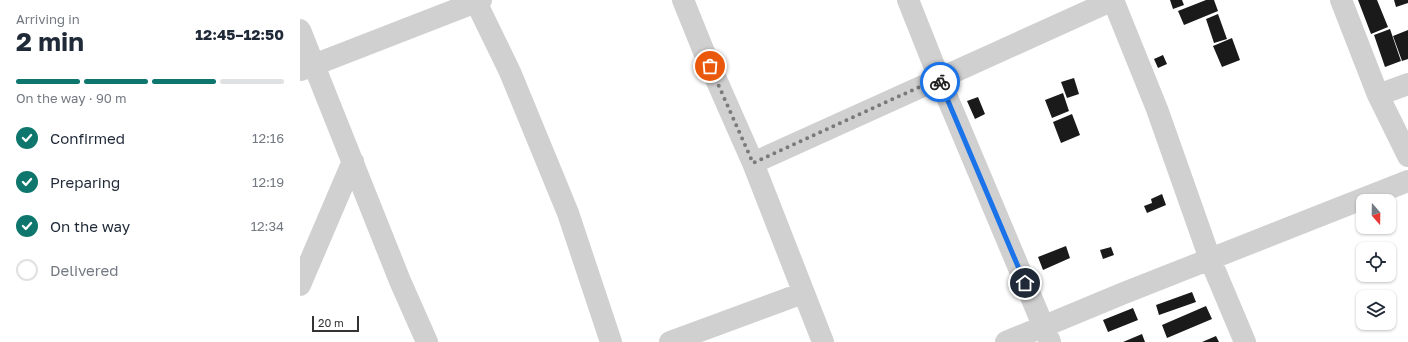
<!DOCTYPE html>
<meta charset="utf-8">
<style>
body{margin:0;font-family:"Golos Text",sans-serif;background:#f2f2f3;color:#1f2937;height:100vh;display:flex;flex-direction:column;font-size:15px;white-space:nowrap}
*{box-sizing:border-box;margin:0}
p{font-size:13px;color:#747a83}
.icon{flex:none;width:22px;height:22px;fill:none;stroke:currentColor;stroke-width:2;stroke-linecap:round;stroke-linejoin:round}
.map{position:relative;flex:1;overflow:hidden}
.panel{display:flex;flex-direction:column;background:#fff;width:300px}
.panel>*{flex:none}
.needle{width:26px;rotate:160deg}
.tools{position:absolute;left:1056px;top:194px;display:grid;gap:8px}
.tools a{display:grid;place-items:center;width:40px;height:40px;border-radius:8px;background:#fff;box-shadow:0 1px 3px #0004;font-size:20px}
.scale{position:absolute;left:12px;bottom:10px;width:47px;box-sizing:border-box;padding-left:4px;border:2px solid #333;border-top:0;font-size:11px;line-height:14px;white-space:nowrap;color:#333;-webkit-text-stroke:3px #fff;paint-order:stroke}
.pin{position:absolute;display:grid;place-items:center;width:34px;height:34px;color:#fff;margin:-17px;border:2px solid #fff;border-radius:50%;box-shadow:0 1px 4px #0007}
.courier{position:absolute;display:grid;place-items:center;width:40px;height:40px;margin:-20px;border:3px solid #1a73e8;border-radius:50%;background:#fff;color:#222;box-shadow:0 1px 5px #0007}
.head em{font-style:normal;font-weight:700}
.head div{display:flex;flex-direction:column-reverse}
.head{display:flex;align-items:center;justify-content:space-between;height:68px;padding:0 16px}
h1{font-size:26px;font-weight:700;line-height:30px}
.bar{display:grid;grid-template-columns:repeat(4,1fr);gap:6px 4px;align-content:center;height:48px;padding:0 16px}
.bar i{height:5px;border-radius:3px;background:#e0e1e3}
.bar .selected{background:#0f766e}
.bar p{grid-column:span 4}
ol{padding:0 16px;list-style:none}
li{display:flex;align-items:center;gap:12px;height:44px}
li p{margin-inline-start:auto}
li .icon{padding:4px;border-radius:50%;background:#0f766e;color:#fff;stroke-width:4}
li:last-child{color:#747a83}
li i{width:22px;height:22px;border:2px solid #e0e1e3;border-radius:50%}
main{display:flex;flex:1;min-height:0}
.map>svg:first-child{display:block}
</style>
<main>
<section class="panel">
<div class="head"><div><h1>2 min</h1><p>Arriving in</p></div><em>12:45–12:50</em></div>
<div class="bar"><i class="selected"></i><i class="selected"></i><i class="selected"></i><i></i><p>On the way · 90 m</p></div>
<ol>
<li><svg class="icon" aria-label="check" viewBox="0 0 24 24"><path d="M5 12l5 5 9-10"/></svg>Confirmed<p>12:16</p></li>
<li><svg class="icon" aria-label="check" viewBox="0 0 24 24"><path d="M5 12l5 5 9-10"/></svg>Preparing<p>12:19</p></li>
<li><svg class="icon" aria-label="check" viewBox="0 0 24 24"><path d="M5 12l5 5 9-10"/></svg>On the way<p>12:34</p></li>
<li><i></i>Delivered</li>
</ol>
</section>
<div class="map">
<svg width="1108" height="342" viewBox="0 0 1108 342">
<rect width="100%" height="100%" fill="#fff"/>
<!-- building -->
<path fill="#1a1a1a" d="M870,0H882L884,5L873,9Z
M906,0H914L918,11L884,25L878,11Z
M1058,0H1077L1088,27L1071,34Z
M1094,0H1108V3L1096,7Z
M918,14L927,39L914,43L906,19Z
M1090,29L1101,61L1085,67L1074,35Z
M1108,30V59L1102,61L1093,36Z
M932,38L940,60L922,67L913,46Z
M863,55L867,64L858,68L854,59Z
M774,78L779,94L767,98L761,82Z
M763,93L769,111L752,118L745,100Z
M678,97L685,114L675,119L667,101Z
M772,114L780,135L761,143L753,122Z
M862,194L866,205L847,213L844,206L852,203L851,199Z
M766,246L770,258L743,270L738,257Z
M811,247L814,255L803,259L800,250Z
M892,292L896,302L859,315L856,305Z
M906,306L912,319L867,338L862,325Z
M833,308L838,320L808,332L803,320Z
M842,334L845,342H823Z
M916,336L919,342H902Z"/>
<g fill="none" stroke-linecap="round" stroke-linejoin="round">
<!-- minor -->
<path stroke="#d0d0d0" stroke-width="22" d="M175,0L210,72L268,213L311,342
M383,0L404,52L453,163L523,342
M608,0L639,78L750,342
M813,0L857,109L910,259L945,342
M1041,0L1078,95L1108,156
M0,30L100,281L127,342
M1,70L181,0
M1078,95L1108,84
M453,163L813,0
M0,285L53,161
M370,342L503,293
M706,342L824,293L1108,181"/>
</g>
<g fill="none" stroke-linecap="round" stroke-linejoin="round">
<!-- done -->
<path stroke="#7a7a7a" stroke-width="4" stroke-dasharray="0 7.2" d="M410,66L453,163L639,78L640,82"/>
<!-- route -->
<path stroke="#1a73e8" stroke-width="5" d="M640,82L725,283"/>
</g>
</svg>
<div class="tools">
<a><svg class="needle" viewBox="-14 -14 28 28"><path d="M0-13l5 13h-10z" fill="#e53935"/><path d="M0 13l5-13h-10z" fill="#747a83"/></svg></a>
<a><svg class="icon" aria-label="locate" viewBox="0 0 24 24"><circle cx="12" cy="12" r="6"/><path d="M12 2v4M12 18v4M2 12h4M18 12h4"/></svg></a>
<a><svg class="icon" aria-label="layers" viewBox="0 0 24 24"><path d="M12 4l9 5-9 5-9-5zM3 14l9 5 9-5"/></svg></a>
</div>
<div class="scale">20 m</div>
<div class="pin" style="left:410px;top:66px;background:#ea580c"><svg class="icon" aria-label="bag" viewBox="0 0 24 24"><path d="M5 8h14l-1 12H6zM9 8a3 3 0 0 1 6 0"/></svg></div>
<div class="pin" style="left:725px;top:283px;background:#1f2937"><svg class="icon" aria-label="home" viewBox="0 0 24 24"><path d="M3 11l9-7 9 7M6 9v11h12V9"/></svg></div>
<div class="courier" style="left:640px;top:82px"><svg class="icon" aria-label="bike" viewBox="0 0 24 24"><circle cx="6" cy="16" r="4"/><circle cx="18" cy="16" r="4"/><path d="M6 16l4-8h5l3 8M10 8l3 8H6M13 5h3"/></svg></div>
</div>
</main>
